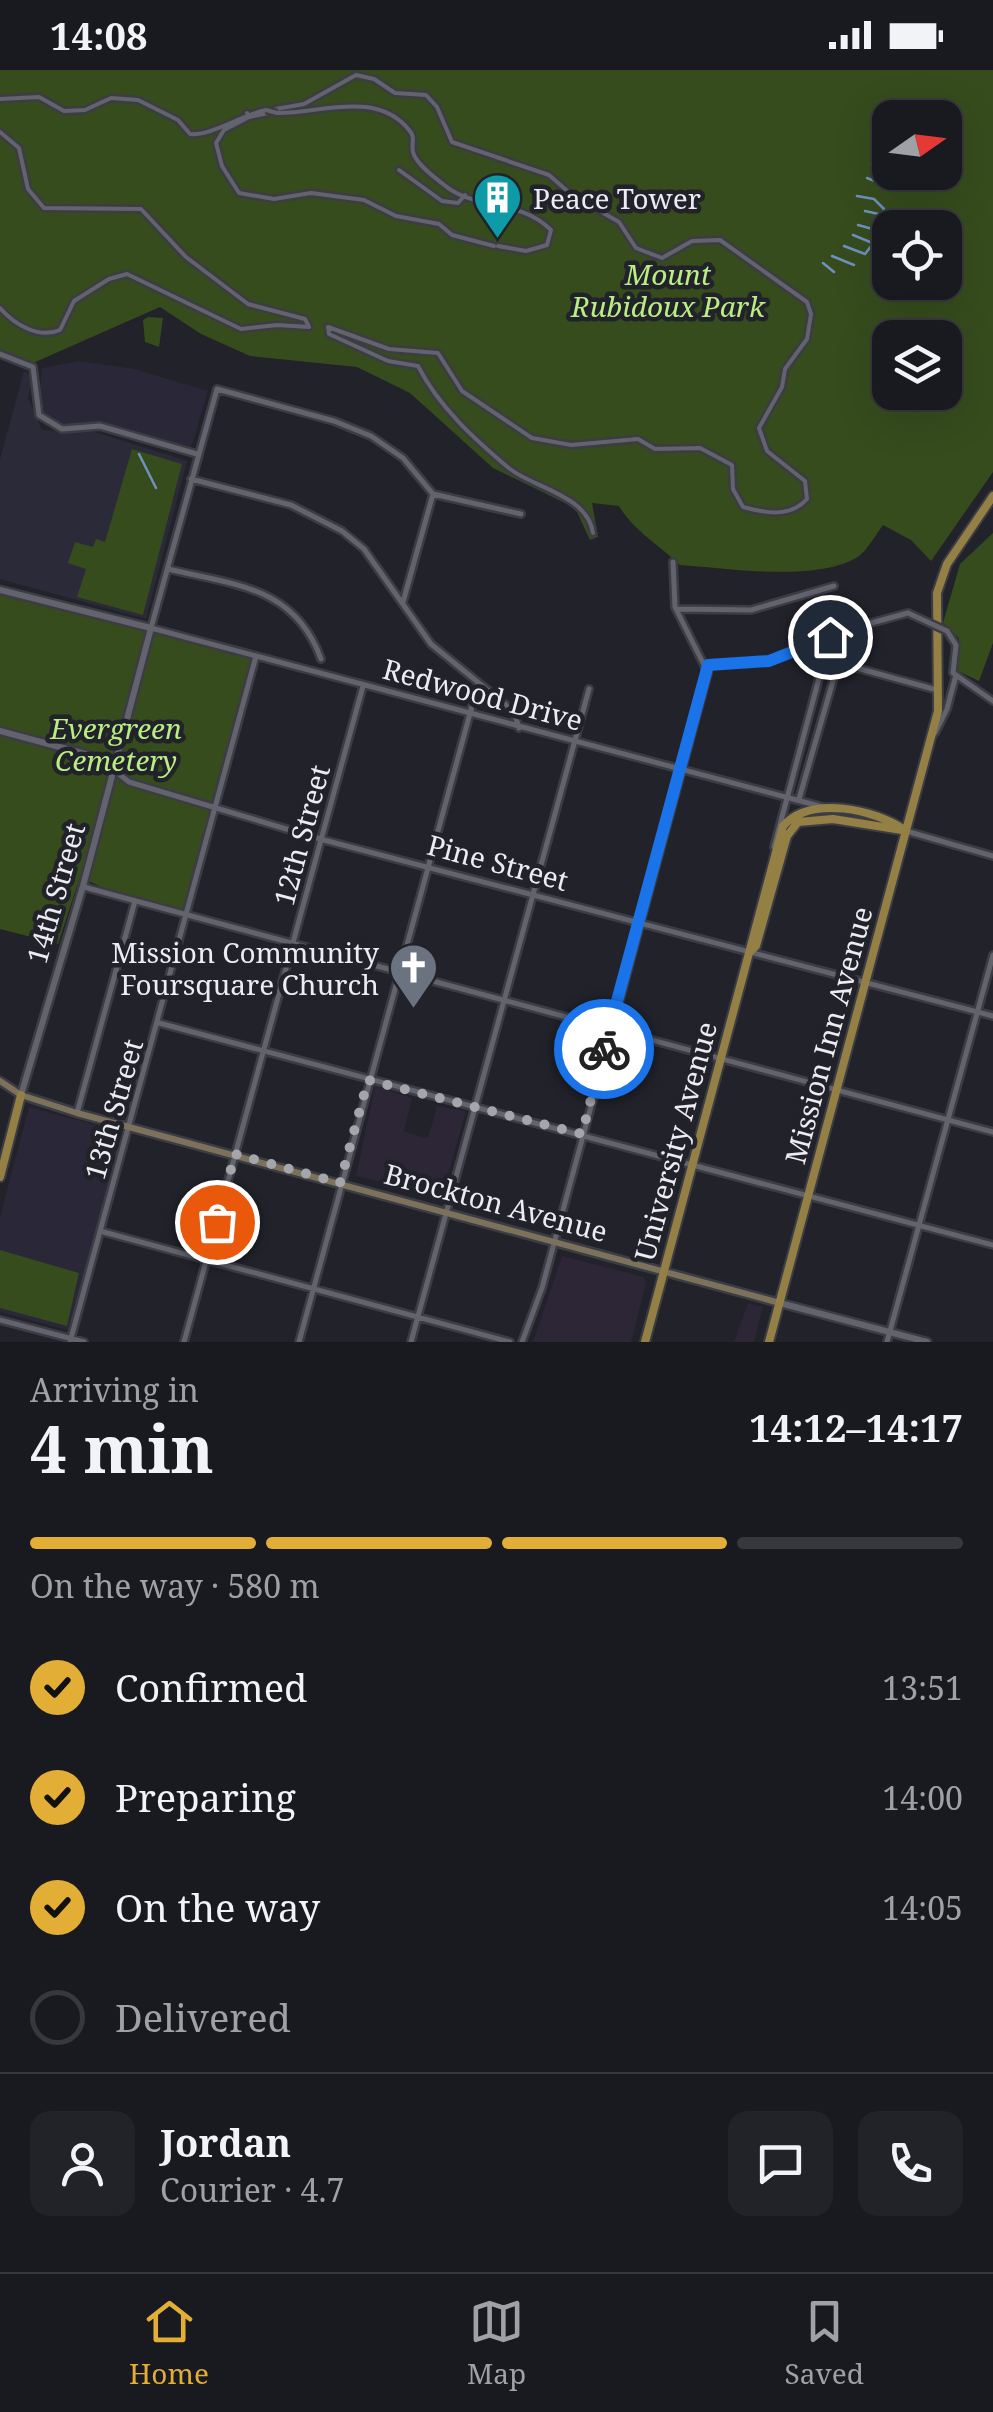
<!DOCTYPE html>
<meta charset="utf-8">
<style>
body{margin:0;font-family:"Noto Serif",serif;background:#222329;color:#f1f3f6;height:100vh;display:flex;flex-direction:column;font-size:38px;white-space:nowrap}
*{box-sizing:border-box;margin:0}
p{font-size:32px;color:#9fa1a5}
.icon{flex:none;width:55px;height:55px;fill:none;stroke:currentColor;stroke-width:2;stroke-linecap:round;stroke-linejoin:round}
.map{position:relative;height:1272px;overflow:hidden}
.panel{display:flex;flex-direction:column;background:#191a20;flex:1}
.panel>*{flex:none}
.needle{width:65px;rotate:76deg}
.tools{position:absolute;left:872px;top:30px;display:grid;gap:20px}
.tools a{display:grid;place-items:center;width:90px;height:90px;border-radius:20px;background:#191a20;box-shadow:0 10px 40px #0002,0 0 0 2px #37383e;font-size:50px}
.pin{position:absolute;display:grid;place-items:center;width:85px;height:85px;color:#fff;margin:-42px;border:5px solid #fff;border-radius:50%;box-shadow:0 2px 10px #0007}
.courier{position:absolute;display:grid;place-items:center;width:100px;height:100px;margin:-50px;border:8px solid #1a73e8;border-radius:50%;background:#fff;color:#222;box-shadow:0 2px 12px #0007}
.summary em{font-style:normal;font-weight:700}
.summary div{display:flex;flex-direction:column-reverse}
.summary{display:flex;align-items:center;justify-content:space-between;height:170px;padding:0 30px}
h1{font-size:65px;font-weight:700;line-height:75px}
.bar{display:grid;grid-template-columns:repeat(4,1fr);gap:15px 10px;align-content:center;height:120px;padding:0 30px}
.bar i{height:12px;border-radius:8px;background:#37383e}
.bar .active{background:#e3ae35}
.bar p{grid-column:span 4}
.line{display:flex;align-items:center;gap:25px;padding:0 30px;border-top:2px solid #37383e}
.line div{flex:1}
.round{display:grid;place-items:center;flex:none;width:105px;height:105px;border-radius:20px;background:#222329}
ol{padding:0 30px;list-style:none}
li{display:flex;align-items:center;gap:30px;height:110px}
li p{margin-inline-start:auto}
li .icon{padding:10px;border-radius:50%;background:#e3ae35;color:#111;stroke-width:4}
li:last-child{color:#9fa1a5}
li i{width:55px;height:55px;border:5px solid #37383e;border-radius:50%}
.status{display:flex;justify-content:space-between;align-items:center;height:70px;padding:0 50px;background:#191a20;direction:ltr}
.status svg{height:28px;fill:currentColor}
.tabs{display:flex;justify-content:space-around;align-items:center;height:140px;border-top:2px solid #37383e;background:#191a20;font-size:28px;color:#9fa1a5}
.tabs a{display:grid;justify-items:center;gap:5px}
.tabs .active{color:#e3ae35}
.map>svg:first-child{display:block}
</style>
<div class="status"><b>14:08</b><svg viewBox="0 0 49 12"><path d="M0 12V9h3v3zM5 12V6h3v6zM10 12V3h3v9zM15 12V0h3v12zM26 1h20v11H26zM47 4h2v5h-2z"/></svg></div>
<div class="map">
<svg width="993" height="1272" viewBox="0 0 993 1272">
<rect width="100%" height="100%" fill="#21222a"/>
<!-- commercial -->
<path fill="#2c2637" d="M375,1016L412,1028L404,1061L420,1067L428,1068L437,1036L466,1041L442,1126L356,1106Z
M562,1186L644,1207L646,1213L631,1272H533Z
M748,1233L763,1237L754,1272H734Z"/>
<!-- built -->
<path fill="#2a2a38" d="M24,301L32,307L28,328L42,360L95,362L187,391L146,549L0,509V389Z"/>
<!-- education -->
<path fill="#2a2738" d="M79,291L134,299L208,321L191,378L103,354L59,355L43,347L39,336L42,298Z
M29,1037L122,1062L70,1261L0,1242V1147Z"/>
<!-- green -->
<path fill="#364c1d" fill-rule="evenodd" d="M0,0H993V402L931,491L911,470L883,455C876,464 868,479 859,486C819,513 726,498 680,495C658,474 634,461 619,436L592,433L598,467L590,470L577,442L569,435L493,398L410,323L357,297L250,286L201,264L160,237L33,293L0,282ZM890,48H945V102H890ZM890,158H945V212H890ZM890,268H945V322H890Z
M148,247L163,248L159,277L145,272L143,250Z
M132,379L182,394L143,545L77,527L86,499L68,493L75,472L93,477L96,469L105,472Z
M993,463V573L979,611L956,600L959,568L943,553L960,494Z
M0,523L259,587L189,845L117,824L80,807L58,874L0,859Z
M0,1180L79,1203L67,1256L0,1238Z"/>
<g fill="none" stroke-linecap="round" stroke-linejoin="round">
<!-- stream -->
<path stroke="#6f90c0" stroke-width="2.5" d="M886,56L890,57
M880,69L890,72
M874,81L890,87
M871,94L889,101
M867,108L885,115
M865,141L883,145
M858,155L880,161
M853,165L870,172
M844,176L865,184L878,167L884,139L874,129L857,126
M832,186L854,195
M823,193L834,202
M139,384L156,418"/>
<defs>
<path id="pedestrian" d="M0,29L39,27L64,41L85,40L111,28L138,30L178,50L190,64C212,66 241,45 266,40
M276,39L304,34L356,5L374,9L395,23L426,25L437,37L452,72L549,105L572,125L619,152L636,178L662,188L692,171L720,170L807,232L811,244L807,269L785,299L782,317L759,358L767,381L805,411L807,429C790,448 765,443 743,437L733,419L732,395L700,378L655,379L638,369L571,375L532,368L462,321L438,283L389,279L328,257L329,264L388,291L418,296C439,337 474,369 510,399C535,418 588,426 593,463
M247,43L249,47L224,60L216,73L222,96L239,123L274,129L311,123L364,130L396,146L439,154L452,165L494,176
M277,43C319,44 376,19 409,60C416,67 411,73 413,82C416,95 440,112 451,120C482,139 522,131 551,160L547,175L526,181L498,176
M249,47L268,43
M0,62L19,78L28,119L44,138L141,139L186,187L248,234L305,249L309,257L277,255L241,259L127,204L109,209L74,231L60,260C39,269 15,255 0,238
M399,100L442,131L458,133L465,125"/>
<path id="minor" d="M0,284L33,297L39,345L62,359L100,356L197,384
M191,409L291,435L342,461L364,479L431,574L506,635L515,645L519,658
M521,444L433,424L403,388L371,366L334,351L217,319L151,558L823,737
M168,499C234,515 295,516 321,589
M403,532L433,424
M676,539L751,540L834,516
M947,561L956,575L953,603L993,631
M708,595L769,591L849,559L908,543
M935,663L947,639L956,605
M114,700L129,712L320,769L993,946
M799,729L837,597L846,595L937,620
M906,761L993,786
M774,777L830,567
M84,817L993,1062
M159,953L993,1175
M77,1043L135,831
M100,1161L510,1272
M0,1250L84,1272
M70,1272L256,586
M184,1272L363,616
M299,1272L478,614
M411,1272L589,619
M522,1272L542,1218L708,603L675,537L673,492
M887,1272L993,885"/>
<path id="tertiary" d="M0,520L151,558L83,816L21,1025
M0,661L89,685L112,698
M780,1233L927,1272"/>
<path id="secondary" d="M0,1011L21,1025L77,1043L780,1233"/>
<path id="primary" d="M750,882L756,876L787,766L798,752L833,749L902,760
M0,1107L21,1025
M645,1272L783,756C811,725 875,739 906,761
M769,1272L938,641L937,523L947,494L993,426"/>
</defs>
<!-- pedestrian casing -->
<use href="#pedestrian" stroke="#3c3c44" stroke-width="9"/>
<!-- minor casing -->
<use href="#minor" stroke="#3c3c44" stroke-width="10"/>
<!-- tertiary casing -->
<use href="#tertiary" stroke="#3c3c44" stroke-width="11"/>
<!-- secondary casing -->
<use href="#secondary" stroke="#3c3c44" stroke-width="11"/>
<!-- primary casing -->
<use href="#primary" stroke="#3c3c44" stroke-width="12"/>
<!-- pedestrian -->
<use href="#pedestrian" stroke="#63636e" stroke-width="4"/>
<!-- minor -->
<use href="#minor" stroke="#63636e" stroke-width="5"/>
<!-- tertiary -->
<use href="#tertiary" stroke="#63636e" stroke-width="6"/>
<!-- secondary -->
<use href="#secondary" stroke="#7c715a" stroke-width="6"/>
<!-- primary -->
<use href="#primary" stroke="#947f45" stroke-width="8"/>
<defs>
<path id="pedestrian-bridge" d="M266,40L277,43"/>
<path id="minor-bridge" d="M908,543L947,561"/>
</defs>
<!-- pedestrian-bridge casing -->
<use href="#pedestrian-bridge" stroke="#3c3c44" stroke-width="9" stroke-linecap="butt"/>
<!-- minor-bridge casing -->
<use href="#minor-bridge" stroke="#3c3c44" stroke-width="10" stroke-linecap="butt"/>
<!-- pedestrian-bridge -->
<use href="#pedestrian-bridge" stroke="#63636e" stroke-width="4"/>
<!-- minor-bridge -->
<use href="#minor-bridge" stroke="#63636e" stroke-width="5"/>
</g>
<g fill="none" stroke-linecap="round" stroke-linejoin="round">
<!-- done -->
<path stroke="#a5a5ac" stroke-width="10" stroke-dasharray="0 18" d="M217,1152L235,1084L340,1113L368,1010L582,1064L604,979"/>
<!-- route -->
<path stroke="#1a73e8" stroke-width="12" d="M604,979L708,595L769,591L830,567"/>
</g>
<!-- icons -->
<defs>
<symbol id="building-pin" viewBox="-11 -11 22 30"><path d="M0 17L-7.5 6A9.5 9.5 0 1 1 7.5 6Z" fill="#0f9aa8" stroke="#21222a"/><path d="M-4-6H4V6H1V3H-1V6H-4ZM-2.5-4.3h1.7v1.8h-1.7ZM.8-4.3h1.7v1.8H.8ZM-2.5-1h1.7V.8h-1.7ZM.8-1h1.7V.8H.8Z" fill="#fff"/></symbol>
<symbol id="church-pin" viewBox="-11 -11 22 30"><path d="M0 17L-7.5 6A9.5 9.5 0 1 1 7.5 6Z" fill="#6b7280" stroke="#21222a"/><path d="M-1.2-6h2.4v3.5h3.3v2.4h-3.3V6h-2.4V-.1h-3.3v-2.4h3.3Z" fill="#fff"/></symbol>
</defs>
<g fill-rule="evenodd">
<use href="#building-pin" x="470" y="100" width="55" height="75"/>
<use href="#church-pin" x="386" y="870" width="55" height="75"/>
</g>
<g text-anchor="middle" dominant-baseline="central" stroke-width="9" stroke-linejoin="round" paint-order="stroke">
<!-- poi labels -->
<g font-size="28" fill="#ececf2" stroke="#21222a" text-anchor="start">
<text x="533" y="128">Peace Tower</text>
<text x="379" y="882" text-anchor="end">Mission Community<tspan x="379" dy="32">Foursquare Church</tspan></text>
</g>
<!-- park labels -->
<g font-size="28" font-style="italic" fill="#baed82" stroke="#21222a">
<text x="668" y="204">Mount<tspan x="668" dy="32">Rubidoux Park</tspan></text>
<text x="116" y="658">Evergreen<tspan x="116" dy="32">Cemetery</tspan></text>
</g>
<!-- street labels -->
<g font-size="28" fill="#ececf2" stroke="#21222a">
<text transform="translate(483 624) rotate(15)">Redwood Drive</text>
<text transform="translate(301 765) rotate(-75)">12th Street</text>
<text transform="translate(498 792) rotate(15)">Pine Street</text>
<text transform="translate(55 823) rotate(-74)">14th Street</text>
<text transform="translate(828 965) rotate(-75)">Mission Inn Avenue</text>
<text transform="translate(113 1039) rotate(-74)">13th Street</text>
<text transform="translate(675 1071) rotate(-75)">University Avenue</text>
<text transform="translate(496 1132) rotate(15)">Brockton Avenue</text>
</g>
</g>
</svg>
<div class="tools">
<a><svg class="needle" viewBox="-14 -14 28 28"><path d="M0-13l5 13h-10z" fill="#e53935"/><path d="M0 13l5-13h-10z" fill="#9fa1a5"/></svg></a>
<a><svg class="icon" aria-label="locate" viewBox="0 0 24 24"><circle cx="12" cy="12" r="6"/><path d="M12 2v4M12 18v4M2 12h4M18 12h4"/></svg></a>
<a><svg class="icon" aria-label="layers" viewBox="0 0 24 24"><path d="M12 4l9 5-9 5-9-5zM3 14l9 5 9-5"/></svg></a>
</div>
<div class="pin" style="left:217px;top:1152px;background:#ea580c"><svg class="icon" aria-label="bag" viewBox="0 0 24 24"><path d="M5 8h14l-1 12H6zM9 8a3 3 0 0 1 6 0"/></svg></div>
<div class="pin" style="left:830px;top:567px;background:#1f2937"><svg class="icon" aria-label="home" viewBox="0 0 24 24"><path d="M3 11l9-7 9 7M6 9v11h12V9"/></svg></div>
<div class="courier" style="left:604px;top:979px"><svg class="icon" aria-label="bike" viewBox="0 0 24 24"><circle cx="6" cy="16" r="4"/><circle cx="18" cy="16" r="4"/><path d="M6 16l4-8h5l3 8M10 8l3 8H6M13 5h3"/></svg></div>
</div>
<section class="panel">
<div class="summary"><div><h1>4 min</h1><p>Arriving in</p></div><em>14:12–14:17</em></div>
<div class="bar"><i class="active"></i><i class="active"></i><i class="active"></i><i></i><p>On the way · 580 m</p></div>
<ol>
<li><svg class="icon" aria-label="check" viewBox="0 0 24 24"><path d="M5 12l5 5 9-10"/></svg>Confirmed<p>13:51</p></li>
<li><svg class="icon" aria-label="check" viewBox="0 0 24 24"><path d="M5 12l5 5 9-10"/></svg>Preparing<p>14:00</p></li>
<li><svg class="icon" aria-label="check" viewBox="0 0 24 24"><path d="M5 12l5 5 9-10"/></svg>On the way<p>14:05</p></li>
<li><i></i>Delivered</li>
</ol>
<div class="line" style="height:180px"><a class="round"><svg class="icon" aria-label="person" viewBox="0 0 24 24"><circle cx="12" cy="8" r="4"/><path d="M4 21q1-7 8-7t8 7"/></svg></a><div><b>Jordan</b><p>Courier · 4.7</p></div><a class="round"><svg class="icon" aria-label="chat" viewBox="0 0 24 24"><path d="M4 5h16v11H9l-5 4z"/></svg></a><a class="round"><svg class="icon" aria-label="phone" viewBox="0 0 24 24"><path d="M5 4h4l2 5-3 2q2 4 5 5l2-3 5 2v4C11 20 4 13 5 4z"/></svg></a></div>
</section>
<nav class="tabs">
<a class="active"><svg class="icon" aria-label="home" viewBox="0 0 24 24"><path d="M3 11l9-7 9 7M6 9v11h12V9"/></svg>Home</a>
<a><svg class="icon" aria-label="map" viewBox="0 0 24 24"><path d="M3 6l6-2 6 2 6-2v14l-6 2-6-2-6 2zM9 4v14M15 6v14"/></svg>Map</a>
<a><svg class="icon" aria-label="saved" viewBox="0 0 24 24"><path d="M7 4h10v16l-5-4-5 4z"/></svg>Saved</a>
</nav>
